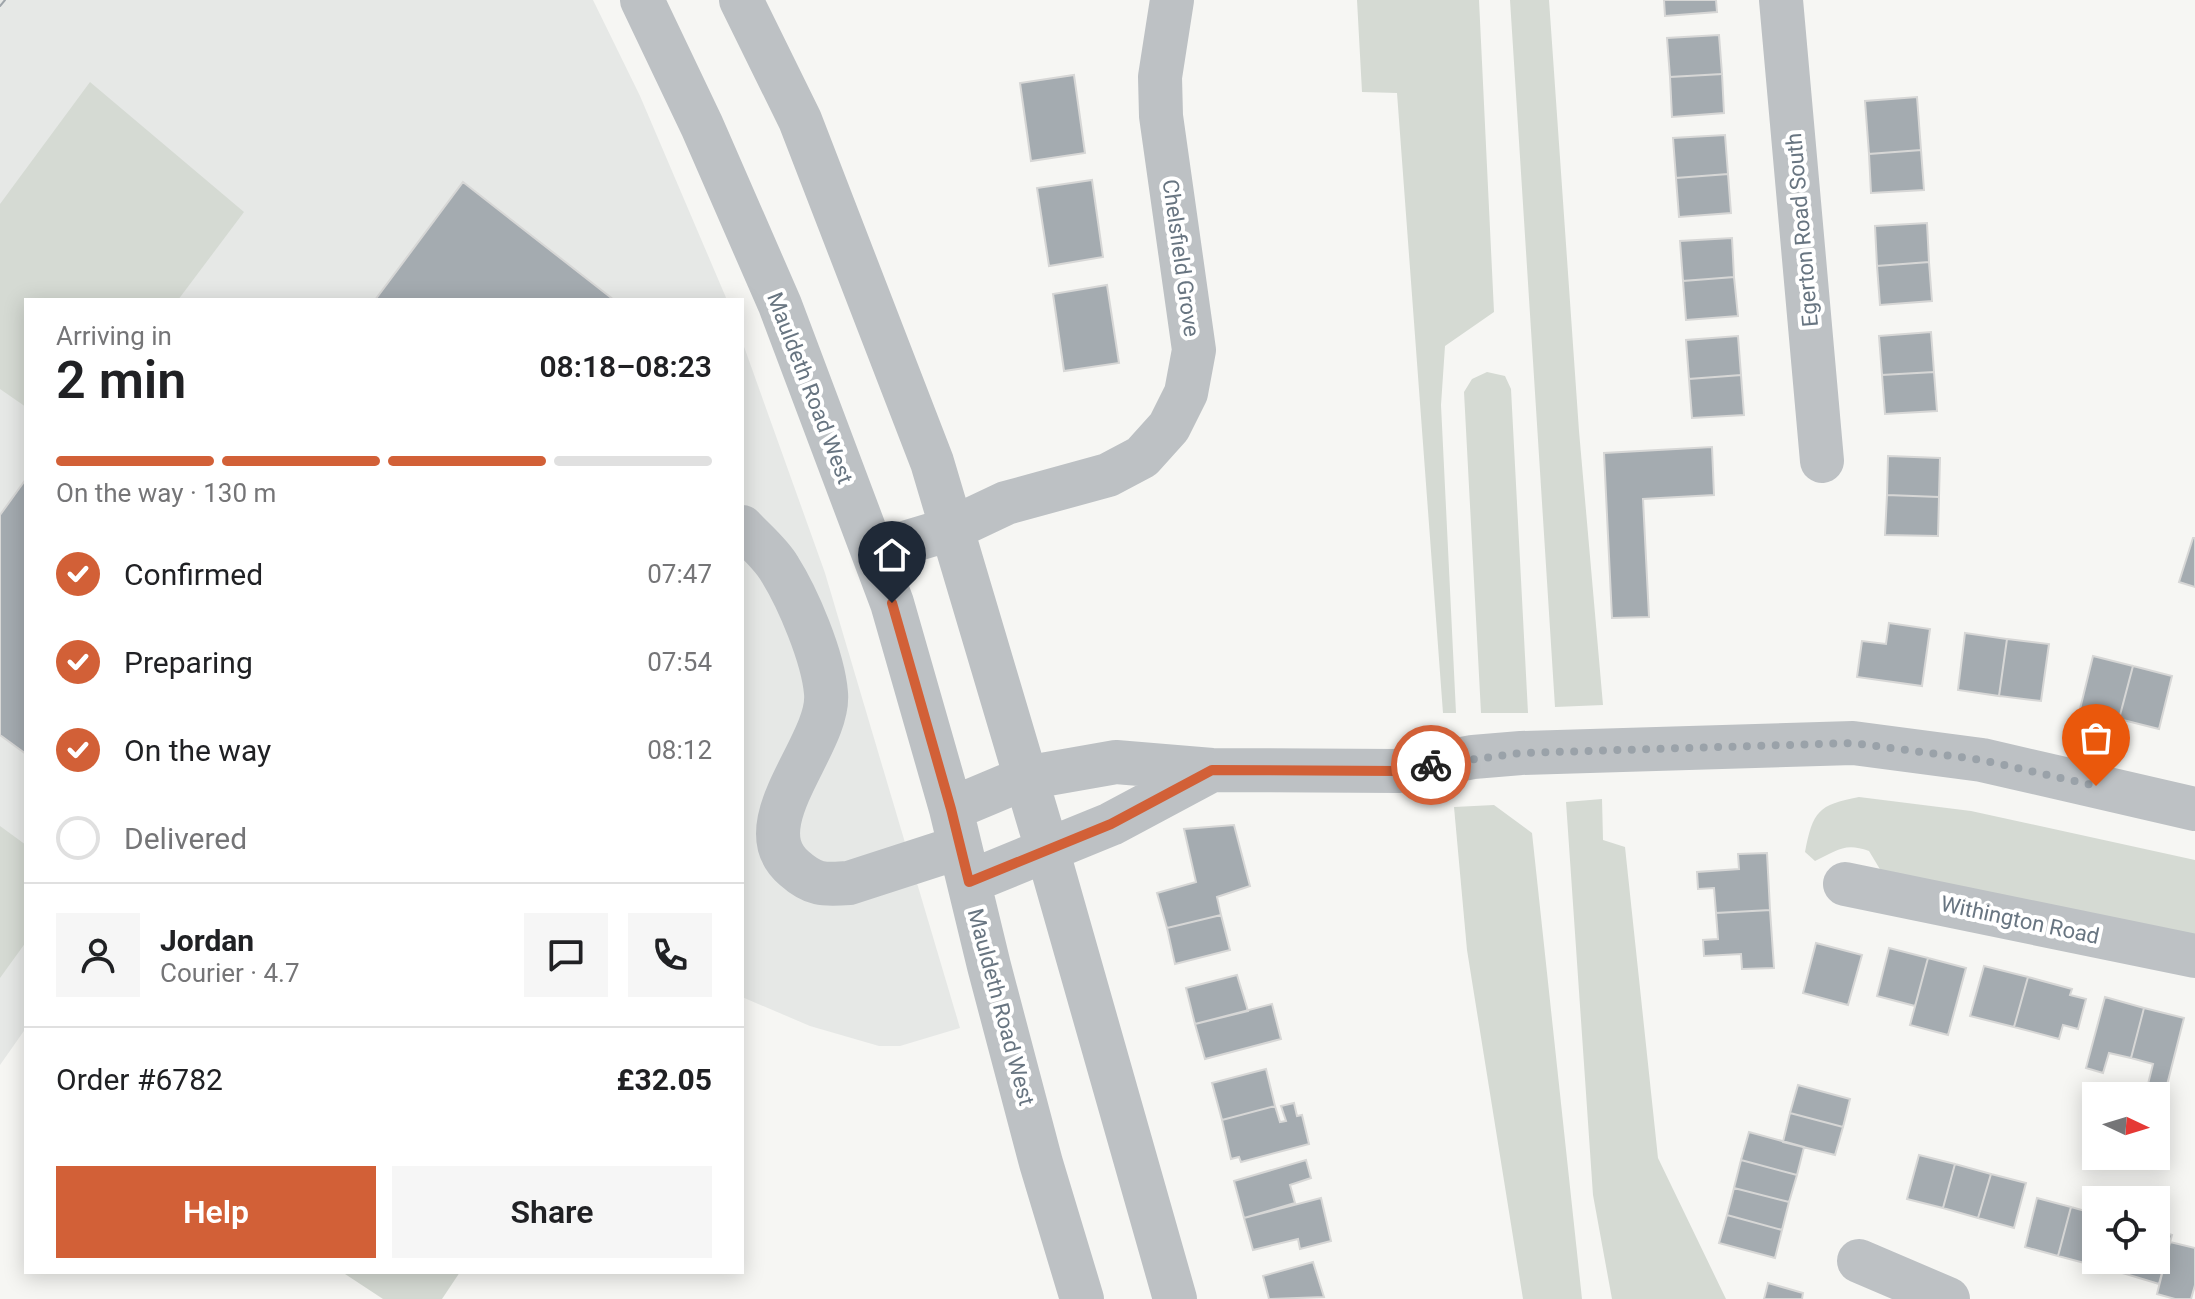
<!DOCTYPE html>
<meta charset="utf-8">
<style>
body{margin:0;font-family:Roboto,sans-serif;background:#f6f6f6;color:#202124;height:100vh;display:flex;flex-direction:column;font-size:30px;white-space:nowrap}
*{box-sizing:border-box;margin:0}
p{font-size:26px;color:#757577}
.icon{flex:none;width:44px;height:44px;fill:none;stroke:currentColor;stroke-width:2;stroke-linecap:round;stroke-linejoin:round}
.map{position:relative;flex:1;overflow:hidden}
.side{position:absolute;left:24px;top:298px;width:720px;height:976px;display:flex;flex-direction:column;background:#fff;border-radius:0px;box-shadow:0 4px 20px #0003}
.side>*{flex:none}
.needle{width:52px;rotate:94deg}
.controls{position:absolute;left:2082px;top:1082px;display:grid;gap:16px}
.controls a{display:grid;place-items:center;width:88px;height:88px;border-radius:0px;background:#fff;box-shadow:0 4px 20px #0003;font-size:40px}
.pin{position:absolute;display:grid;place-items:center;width:68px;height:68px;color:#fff;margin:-82px -34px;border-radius:50% 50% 50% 0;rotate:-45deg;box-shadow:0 0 8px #0007}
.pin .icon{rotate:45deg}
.courier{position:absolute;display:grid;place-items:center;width:80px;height:80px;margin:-40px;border:6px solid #d26037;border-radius:50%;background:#fff;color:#222;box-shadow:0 2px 10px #0007}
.summary em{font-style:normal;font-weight:600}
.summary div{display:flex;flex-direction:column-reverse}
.summary{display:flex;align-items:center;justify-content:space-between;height:136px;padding:0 32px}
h1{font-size:52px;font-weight:600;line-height:60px}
.bar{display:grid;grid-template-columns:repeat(4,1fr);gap:12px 8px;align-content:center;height:96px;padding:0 32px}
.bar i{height:10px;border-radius:6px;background:#e0e0e0}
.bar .on{background:#d26037}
.bar p{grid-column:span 4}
.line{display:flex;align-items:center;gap:20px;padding:0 32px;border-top:2px solid #e0e0e0}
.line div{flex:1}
.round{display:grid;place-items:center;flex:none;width:84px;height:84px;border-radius:0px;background:#f6f6f6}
ol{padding:0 32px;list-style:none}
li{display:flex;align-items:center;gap:24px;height:88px}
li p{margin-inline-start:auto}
li .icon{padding:8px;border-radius:50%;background:#d26037;color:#fff;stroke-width:4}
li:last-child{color:#757577}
li i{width:44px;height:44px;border:4px solid #e0e0e0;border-radius:50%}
.cta{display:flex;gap:16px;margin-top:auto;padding:16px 32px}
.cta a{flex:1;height:92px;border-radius:0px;background:#d26037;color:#fff;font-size:32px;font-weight:600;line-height:92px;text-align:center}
.cta a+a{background:#f6f6f6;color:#202124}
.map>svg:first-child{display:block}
</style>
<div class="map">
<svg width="2195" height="1299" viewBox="0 0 2195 1299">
<rect width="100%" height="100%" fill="#f6f6f3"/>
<!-- built -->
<path fill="#e6e8e6" d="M0,0H593L640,96L727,300H26V1028L0,1065Z
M742,341L825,573L960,1028L900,1046H879L810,1026L742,997Z"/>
<!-- green -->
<path fill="#d5dad3" d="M1357,0H1479L1494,312L1445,346L1441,405L1456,713H1443L1397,93L1362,92Z
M1510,0H1549L1579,431L1603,705L1555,707Z
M90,82L244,212L178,300H26V407L0,389V204Z
M1487,372L1505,376L1511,389L1528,713H1481L1464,392L1472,379Z
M1859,797L1971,811L2195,860V941L1884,876L1869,851C1844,842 1837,851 1815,861L1805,852C1813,811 1818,805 1859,797Z
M1602,799L1603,840L1625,847L1658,1158L1726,1299H1612L1593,1195L1566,802Z
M1494,805L1532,833L1582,1299H1523L1467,950L1454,807Z
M0,826L26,845V942L0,978Z
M342,1272H460L442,1299H383Z"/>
<!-- building -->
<path fill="#a4abb0" stroke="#d7d7d6" stroke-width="2" d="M1664,0H1716L1717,12L1665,16Z
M1719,35L1722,74L1670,77L1667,38Z
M1722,74L1724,113L1672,117L1670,77Z
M1074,75L1085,153L1031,161L1020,83Z
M1917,97L1921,150L1869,154L1865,101Z
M1725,135L1728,174L1676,178L1673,138Z
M1921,150L1924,190L1871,193L1869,154Z
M1728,174L1731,213L1679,217L1676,178Z
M1092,180L1103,257L1049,266L1037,188Z
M463,182L614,300H375Z
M1927,223L1929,262L1877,266L1875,226Z
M1732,238L1734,277L1683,281L1680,241Z
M1929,262L1932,301L1880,305L1877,266Z
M1734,277L1738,316L1686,320L1683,281Z
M1107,285L1119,363L1064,371L1053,294Z
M1931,332L1934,372L1882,375L1879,336Z
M1738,336L1741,375L1689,379L1686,340Z
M1934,372L1937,411L1885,414L1882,375Z
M1741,375L1744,415L1692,418L1689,379Z
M1712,447L1714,495L1643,499L1649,617L1612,618L1604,453Z
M1888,456L1940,458L1939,497L1887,495Z
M26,479V754L0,735V515Z
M1887,495L1939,497L1938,536L1885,535Z
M2193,538H2195V587L2179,582Z
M1889,623L1930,629L1922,686L1857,677L1862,641L1886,644Z
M1965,633L2007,639L1999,696L1958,690Z
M2007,639L2049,644L2041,701L1999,696Z
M2093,656L2133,666L2119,719L2080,709Z
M2133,666L2172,676L2159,729L2119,719Z
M1234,825L1250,886L1217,897L1221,915L1167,928L1157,893L1196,882L1184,829Z
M1767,853L1770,910L1716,913L1714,888L1698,889L1697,872L1739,869L1738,854Z
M1770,910L1774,968L1742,969L1741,954L1704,956L1703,940L1718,939L1716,913Z
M1221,915L1230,950L1175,964L1167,928Z
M1816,943L1862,955L1848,1005L1803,993Z
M1889,948L1928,958L1915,1006L1877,996Z
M1928,958L1966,968L1948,1035L1910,1025Z
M1984,966L2028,977L2014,1027L1970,1016Z
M1237,975L1248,1011L1195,1024L1186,988Z
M2028,977L2072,989L2070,995L2086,999L2078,1029L2063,1025L2059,1039L2014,1027Z
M2105,997L2144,1008L2131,1058L2109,1053L2103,1073L2086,1068Z
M1272,1004L1281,1039L1205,1059L1195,1024Z
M2144,1008L2184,1018L2166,1089L2148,1084L2153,1064L2131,1058Z
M1266,1069L1275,1106L1222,1120L1212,1083Z
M1798,1085L1850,1099L1843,1127L1790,1113Z
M1294,1103L1297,1116L1302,1115L1309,1144L1241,1162L1239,1157L1231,1159L1222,1120L1275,1106L1280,1122L1286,1121L1281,1106Z
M1790,1113L1843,1127L1835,1155L1783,1142Z
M1749,1132L1804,1147L1797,1175L1741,1160Z
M1919,1155L1955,1164L1943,1208L1907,1199Z
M1306,1160L1311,1178L1290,1185L1295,1203L1244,1218L1234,1181Z
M1741,1160L1797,1175L1789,1202L1734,1188Z
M1955,1164L1991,1174L1978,1218L1943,1208Z
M1991,1174L2026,1183L2014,1228L1978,1218Z
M1734,1188L1789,1202L1782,1230L1727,1215Z
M1321,1198L1331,1241L1300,1249L1298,1239L1253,1250L1244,1218Z
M2037,1198L2071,1207L2058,1256L2025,1247Z
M2071,1207L2096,1214V1250L2092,1265L2058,1256Z
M1727,1215L1782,1230L1775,1258L1719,1243Z
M2156,1230L2172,1235L2159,1284L2126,1274L2129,1260H2156Z
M2170,1242L2195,1248V1285L2191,1299H2175L2157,1294Z
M2096,1250V1260H2129L2126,1274L2092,1265Z
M1313,1262L1324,1297L1269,1299L1263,1276Z
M1768,1283L1803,1293L1802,1299H1764Z"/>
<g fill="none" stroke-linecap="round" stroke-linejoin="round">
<!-- minor -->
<path stroke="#bdc1c4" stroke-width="44" d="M642,0L702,126L780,305L892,603L951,809L989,966L1041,1163L1082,1299
M741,0L800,120L932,462L1047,849L1175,1299
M1781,0L1822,461
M742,527C754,540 770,553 779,568C798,598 823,657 826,693C831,744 743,824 794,868C813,885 823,885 849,883L960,847
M874,552L951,529L1006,503L1108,475L1142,457L1169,427L1186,393L1194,350L1161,116L1160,77L1172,0
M951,809L1025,778L1116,762L1212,770L1398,771L1473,757L1521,753L1853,743L1982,760L2195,809
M969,882L1111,824L1212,770
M1845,884L2195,956
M1859,1261L1948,1299"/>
<!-- tram -->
<path stroke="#9fa5aa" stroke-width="2" d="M0,6L5,0"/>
</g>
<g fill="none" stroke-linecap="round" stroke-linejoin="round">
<!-- done -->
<path stroke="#9aa2a9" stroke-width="8" stroke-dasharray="0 14.4" d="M1431,765L1521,753L1853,743L1982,760L2096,786"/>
<!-- route -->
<path stroke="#d26037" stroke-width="10" d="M892,603L951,809L969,882L1111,824L1212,770L1398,771L1431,765"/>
</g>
<g text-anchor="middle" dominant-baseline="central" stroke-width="8" stroke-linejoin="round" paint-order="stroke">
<!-- street labels -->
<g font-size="22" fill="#687581" stroke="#fff">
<text transform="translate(1802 230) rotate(-95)">Egerton Road South</text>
<text transform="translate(1181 258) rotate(82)">Chelsfield Grove</text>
<text transform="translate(810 388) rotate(69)">Mauldeth Road West</text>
<text transform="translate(2020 920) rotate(12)">Withington Road</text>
<text transform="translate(1001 1007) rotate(75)">Mauldeth Road West</text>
</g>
</g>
</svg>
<div class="controls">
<a><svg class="needle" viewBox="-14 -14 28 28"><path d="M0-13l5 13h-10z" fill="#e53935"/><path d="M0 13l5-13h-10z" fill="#757577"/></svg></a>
<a><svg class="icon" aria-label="locate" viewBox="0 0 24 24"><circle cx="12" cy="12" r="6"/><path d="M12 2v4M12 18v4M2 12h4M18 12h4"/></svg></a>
</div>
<div class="pin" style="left:2096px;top:786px;background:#ea580c"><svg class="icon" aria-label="bag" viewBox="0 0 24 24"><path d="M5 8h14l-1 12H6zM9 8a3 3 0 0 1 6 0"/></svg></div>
<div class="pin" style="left:892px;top:603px;background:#1f2937"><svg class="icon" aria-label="home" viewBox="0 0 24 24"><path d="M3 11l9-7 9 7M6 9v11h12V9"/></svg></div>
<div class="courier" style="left:1431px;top:765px"><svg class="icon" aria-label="bike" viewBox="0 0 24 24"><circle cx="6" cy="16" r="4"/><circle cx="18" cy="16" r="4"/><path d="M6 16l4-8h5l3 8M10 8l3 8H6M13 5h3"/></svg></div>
<section class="side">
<div class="summary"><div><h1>2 min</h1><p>Arriving in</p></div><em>08:18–08:23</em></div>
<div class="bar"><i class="on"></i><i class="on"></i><i class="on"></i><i></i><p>On the way · 130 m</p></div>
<ol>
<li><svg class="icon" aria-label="check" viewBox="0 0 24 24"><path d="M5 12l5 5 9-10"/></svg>Confirmed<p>07:47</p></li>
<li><svg class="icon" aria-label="check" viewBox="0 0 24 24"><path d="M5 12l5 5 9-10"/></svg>Preparing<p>07:54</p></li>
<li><svg class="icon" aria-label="check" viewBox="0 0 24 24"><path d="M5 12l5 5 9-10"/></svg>On the way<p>08:12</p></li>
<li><i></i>Delivered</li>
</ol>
<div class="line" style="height:144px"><a class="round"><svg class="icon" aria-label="person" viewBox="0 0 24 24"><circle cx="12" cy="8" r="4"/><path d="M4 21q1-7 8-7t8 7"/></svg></a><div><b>Jordan</b><p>Courier · 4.7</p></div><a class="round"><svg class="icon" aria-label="chat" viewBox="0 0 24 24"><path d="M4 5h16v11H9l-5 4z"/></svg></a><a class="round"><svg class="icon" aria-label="phone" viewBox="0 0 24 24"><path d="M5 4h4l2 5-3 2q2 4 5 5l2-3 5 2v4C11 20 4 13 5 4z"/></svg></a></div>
<div class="line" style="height:104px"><div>Order #6782</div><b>£32.05</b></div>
<div class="cta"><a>Help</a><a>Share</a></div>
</section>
</div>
